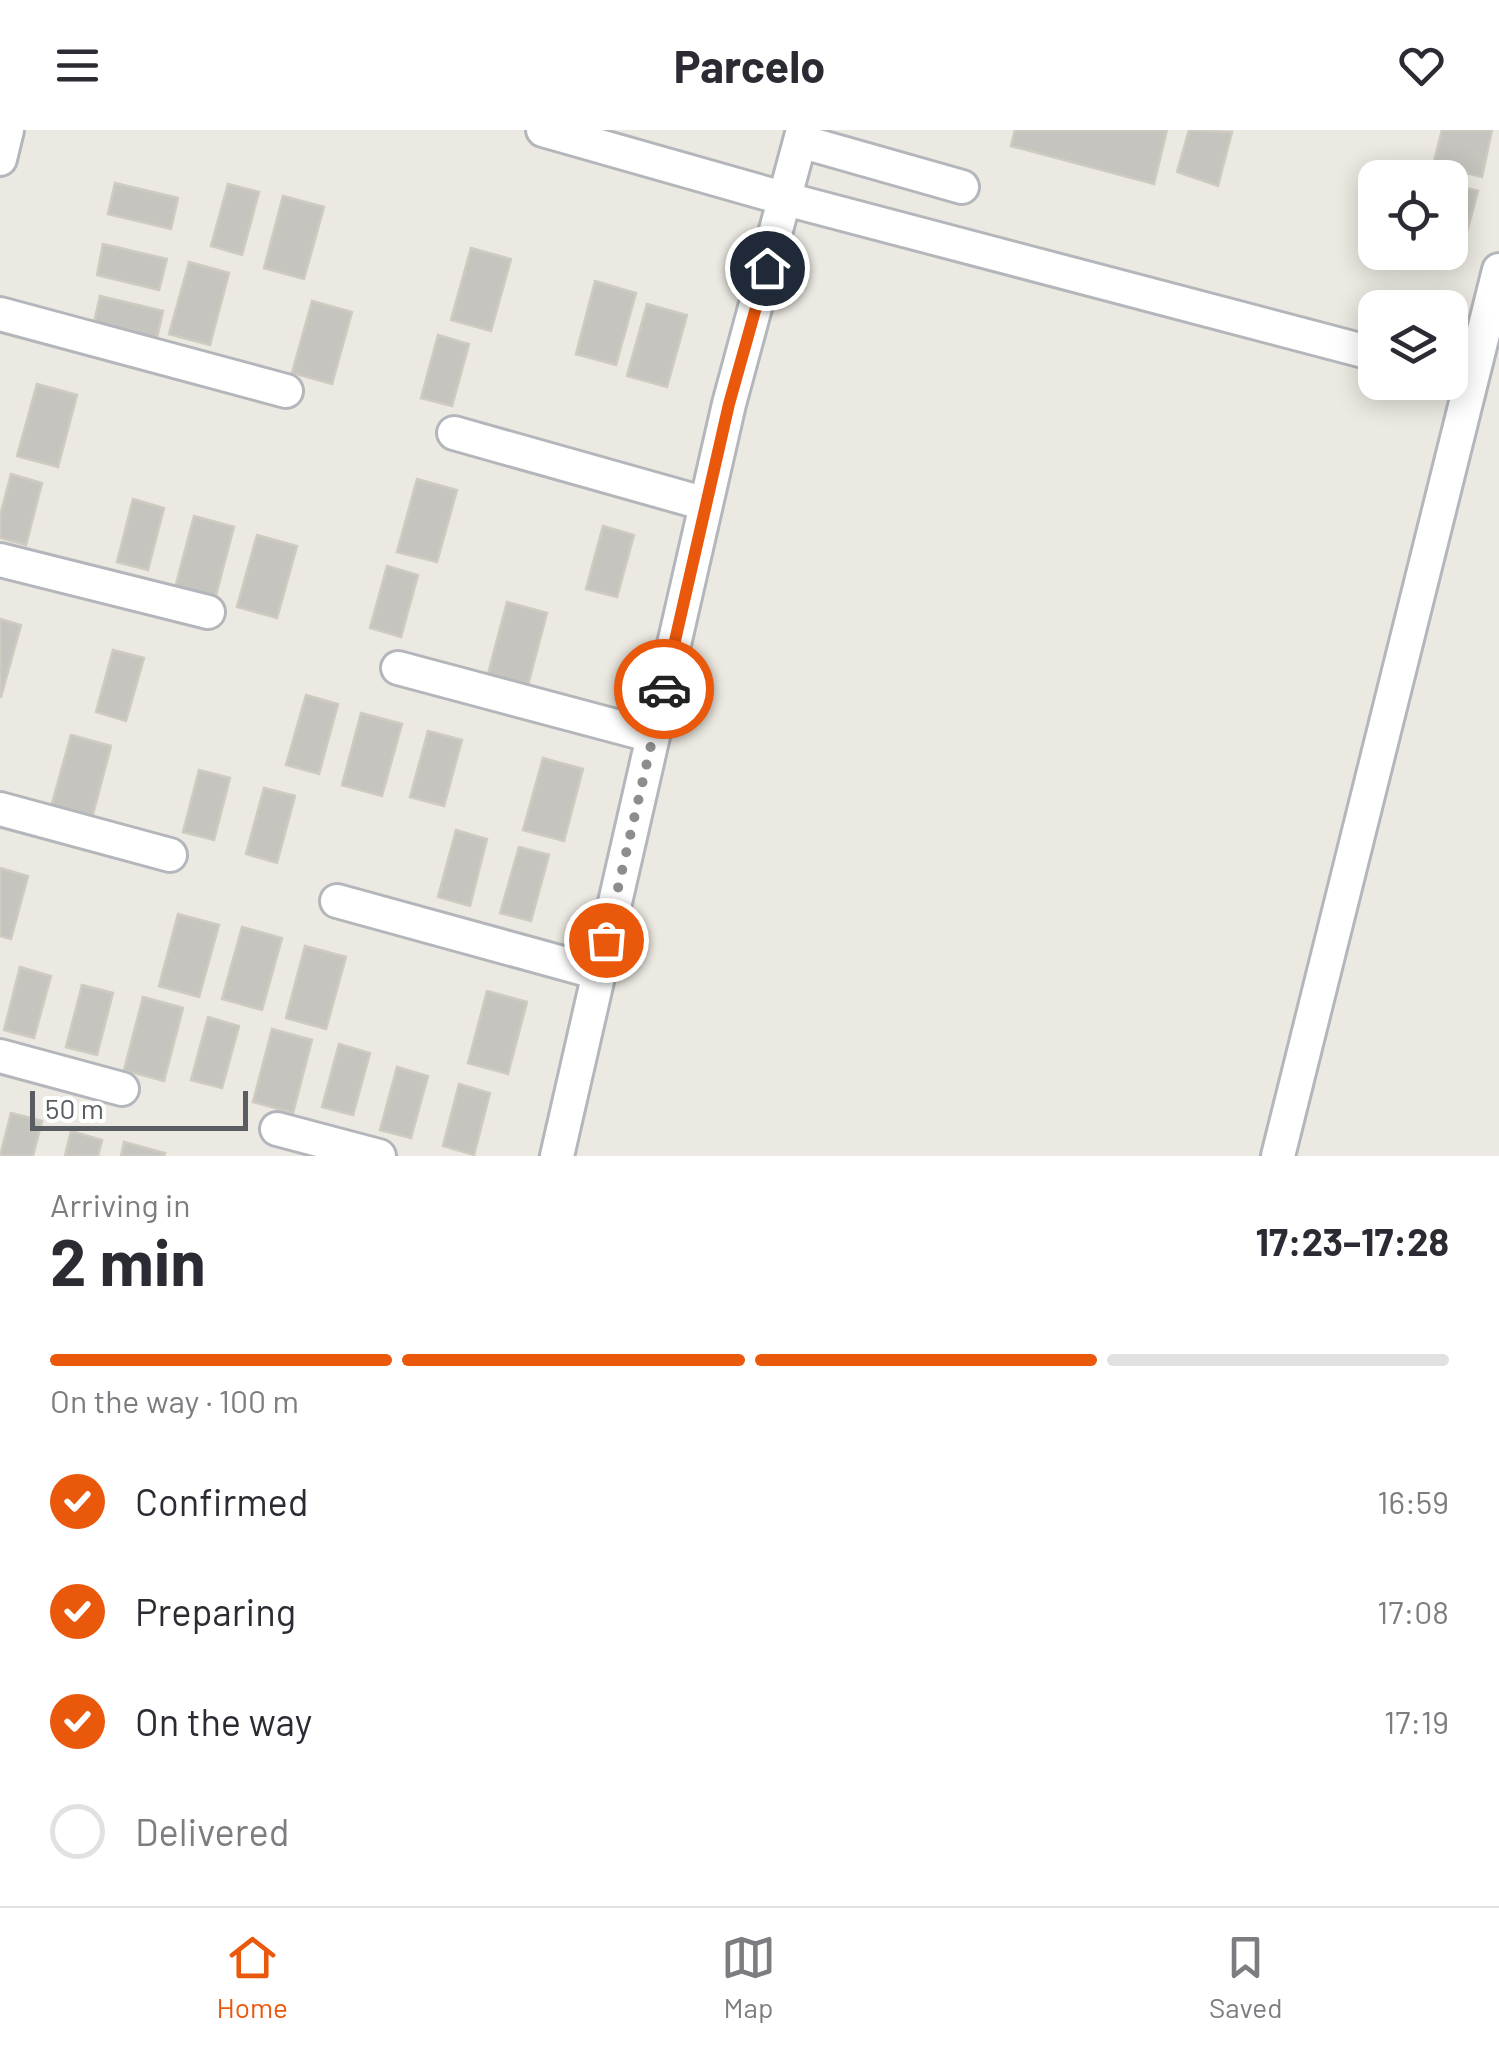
<!DOCTYPE html>
<meta charset="utf-8">
<style>
body{margin:0;font-family:Barlow,sans-serif;background:#f7f7f7;color:#2b2b33;height:100vh;display:flex;flex-direction:column;font-size:38px;white-space:nowrap}
*{box-sizing:border-box;margin:0}
p{font-size:32px;color:#7c7c81}
.icon{flex:none;width:55px;height:55px;fill:none;stroke:currentColor;stroke-width:2;stroke-linecap:round;stroke-linejoin:round}
.map{position:relative;height:1026px;overflow:hidden}
.drawer{display:flex;flex-direction:column;background:#fff;flex:1}
.drawer>*{flex:none}
.tools{position:absolute;left:1358px;top:30px;display:grid;gap:20px}
.tools a{display:grid;place-items:center;width:110px;height:110px;border-radius:20px;background:#fff;box-shadow:0 5px 25px #0003;font-size:50px}
.scale{position:absolute;left:30px;bottom:25px;width:218px;box-sizing:border-box;padding-left:10px;border:5px solid #595c60;border-top:0;font-size:28px;line-height:35px;white-space:nowrap;color:#595c60;-webkit-text-stroke:8px #fff;paint-order:stroke}
.pin{position:absolute;display:grid;place-items:center;width:85px;height:85px;color:#fff;margin:-42px;border:5px solid #fff;border-radius:50%;box-shadow:0 2px 10px #0007}
.courier{position:absolute;display:grid;place-items:center;width:100px;height:100px;margin:-50px;border:8px solid #ea580c;border-radius:50%;background:#fff;color:#222;box-shadow:0 2px 12px #0007}
.overview em{font-style:normal;font-weight:700}
.overview div{display:flex;flex-direction:column-reverse}
.overview{display:flex;align-items:center;justify-content:space-between;height:170px;padding:0 50px}
h1{font-size:65px;font-weight:700;line-height:75px}
.bar{display:grid;grid-template-columns:repeat(4,1fr);gap:15px 10px;align-content:center;height:120px;padding:0 50px}
.bar i{height:12px;border-radius:8px;background:#e1e1e2}
.bar .current{background:#ea580c}
.bar p{grid-column:span 4}
ol{padding:0 50px;list-style:none}
li{display:flex;align-items:center;gap:30px;height:110px}
li p{margin-inline-start:auto}
li .icon{padding:10px;border-radius:50%;background:#ea580c;color:#fff;stroke-width:4}
li:last-child{color:#7c7c81}
li i{width:55px;height:55px;border:5px solid #e1e1e2;border-radius:50%}
header{display:flex;justify-content:space-between;align-items:center;height:130px;padding:0 50px;background:#fff;font-size:45px;font-weight:700}
.dock{display:flex;justify-content:space-around;align-items:center;height:140px;border-top:2px solid #e1e1e2;background:#fff;font-size:28px;color:#7c7c81}
.dock a{display:grid;justify-items:center;gap:5px}
.dock .current{color:#ea580c}
.map>svg:first-child{display:block}
</style>
<header><svg class="icon" aria-label="menu" viewBox="0 0 24 24"><path d="M4 6h16M4 12h16M4 18h16"/></svg>Parcelo<svg class="icon" aria-label="heart" viewBox="0 0 24 24"><path d="M12 20l-8-8c-3-5 5-10 8-4 3-6 11-1 8 4z"/></svg></header>
<div class="map">
<svg width="1499" height="1026" viewBox="0 0 1499 1026">
<rect width="100%" height="100%" fill="#ebe9e1"/>
<!-- building -->
<path fill="#c6c4be" stroke="#cfcbc0" stroke-width="2.5" d="M1015,0H1167L1154,54L1011,16Z
M1189,0L1232,2L1218,56L1177,42Z
M1442,0H1492L1482,47L1433,35Z
M115,53L178,68L171,99L108,84Z
M228,54L259,62L242,125L211,116Z
M1450,54L1478,61L1464,113L1450,109Z
M283,66L324,77L304,149L264,138Z
M103,114L167,129L159,160L97,145Z
M471,118L511,129L491,201L451,190Z
M189,132L229,143L210,215L169,204Z
M595,151L636,163L616,235L576,224Z
M100,166L163,181L156,212L93,197Z
M312,171L352,182L332,254L292,243Z
M647,174L687,185L667,257L627,246Z
M438,205L469,214L452,276L421,268Z
M37,254L77,265L58,337L17,326Z
M11,344L42,353L26,415L0,408V386Z
M417,349L457,360L437,432L397,422Z
M133,369L164,378L148,440L117,432Z
M194,386L234,397L215,469L175,458Z
M603,396L634,405L617,467L586,459Z
M257,405L297,416L277,488L237,477Z
M387,436L418,445L401,507L370,498Z
M507,472L547,483L528,555L488,544Z
M0,489L21,495L1,567H0Z
M113,520L144,528L126,591L96,582Z
M306,565L338,574L319,644L286,635Z
M361,583L402,594L382,666L342,655Z
M428,601L462,610L444,676L410,667Z
M71,605L111,616L92,688L51,677Z
M543,628L583,639L564,711L523,700Z
M199,640L230,648L214,710L183,702Z
M264,658L295,666L277,733L246,724Z
M456,700L487,709L470,776L438,767Z
M519,717L549,725L531,791L500,783Z
M0,738L28,746L11,809L0,806Z
M178,784L219,795L199,867L159,856Z
M242,797L282,808L262,880L222,869Z
M305,816L346,827L326,899L286,888Z
M20,837L51,846L34,908L4,900Z
M82,855L113,863L97,925L66,917Z
M487,861L527,872L508,944L468,933Z
M143,867L183,878L164,951L124,940Z
M208,887L239,896L222,958L191,950Z
M272,899L312,910L293,983L253,972Z
M339,914L370,923L353,985L322,977Z
M397,937L428,946L411,1008L380,1000Z
M459,954L490,963L474,1025L443,1016Z
M11,983L42,991L33,1026H0Z
M71,1001L102,1010L98,1026H65Z
M124,1012L165,1023L164,1026H121Z"/>
<g fill="none" stroke-linecap="round" stroke-linejoin="round">
<defs>
<path id="street" d="M543,0L786,69L1375,224
M800,11L962,57
M0,29L7,0
M0,184L286,261
M454,303L706,374
M0,430L208,482
M398,538L653,606
M0,679L170,725
M337,771L599,843
M0,926L122,959
M277,999L379,1026
M557,1026L729,274L803,0
M1278,1026L1499,140"/>
</defs>
<!-- street casing -->
<use href="#street" stroke="#b3b6ba" stroke-width="38"/>
<!-- street -->
<use href="#street" stroke="#fff" stroke-width="32"/>
</g>
<g fill="none" stroke-linecap="round" stroke-linejoin="round">
<!-- done -->
<path stroke="#8c8d8d" stroke-width="10" stroke-dasharray="0 18" d="M606,810L664,559"/>
<!-- route -->
<path stroke="#ea580c" stroke-width="12" d="M664,559L729,274L767,138"/>
</g>
</svg>
<div class="tools">
<a><svg class="icon" aria-label="locate" viewBox="0 0 24 24"><circle cx="12" cy="12" r="6"/><path d="M12 2v4M12 18v4M2 12h4M18 12h4"/></svg></a>
<a><svg class="icon" aria-label="layers" viewBox="0 0 24 24"><path d="M12 4l9 5-9 5-9-5zM3 14l9 5 9-5"/></svg></a>
</div>
<div class="scale">50 m</div>
<div class="pin" style="left:606px;top:810px;background:#ea580c"><svg class="icon" aria-label="bag" viewBox="0 0 24 24"><path d="M5 8h14l-1 12H6zM9 8a3 3 0 0 1 6 0"/></svg></div>
<div class="pin" style="left:767px;top:138px;background:#1f2937"><svg class="icon" aria-label="home" viewBox="0 0 24 24"><path d="M3 11l9-7 9 7M6 9v11h12V9"/></svg></div>
<div class="courier" style="left:664px;top:559px"><svg class="icon" aria-label="car" viewBox="0 0 24 24"><path d="M5 17H2v-5l4-1 3-4h7l3 4 3 1v5h-3M9 17h6M6 11h13"/><circle cx="7" cy="17" r="2"/><circle cx="17" cy="17" r="2"/></svg></div>
</div>
<section class="drawer">
<div class="overview"><div><h1>2 min</h1><p>Arriving in</p></div><em>17:23–17:28</em></div>
<div class="bar"><i class="current"></i><i class="current"></i><i class="current"></i><i></i><p>On the way · 100 m</p></div>
<ol>
<li><svg class="icon" aria-label="check" viewBox="0 0 24 24"><path d="M5 12l5 5 9-10"/></svg>Confirmed<p>16:59</p></li>
<li><svg class="icon" aria-label="check" viewBox="0 0 24 24"><path d="M5 12l5 5 9-10"/></svg>Preparing<p>17:08</p></li>
<li><svg class="icon" aria-label="check" viewBox="0 0 24 24"><path d="M5 12l5 5 9-10"/></svg>On the way<p>17:19</p></li>
<li><i></i>Delivered</li>
</ol>
</section>
<nav class="dock">
<a class="current"><svg class="icon" aria-label="home" viewBox="0 0 24 24"><path d="M3 11l9-7 9 7M6 9v11h12V9"/></svg>Home</a>
<a><svg class="icon" aria-label="map" viewBox="0 0 24 24"><path d="M3 6l6-2 6 2 6-2v14l-6 2-6-2-6 2zM9 4v14M15 6v14"/></svg>Map</a>
<a><svg class="icon" aria-label="saved" viewBox="0 0 24 24"><path d="M7 4h10v16l-5-4-5 4z"/></svg>Saved</a>
</nav>
